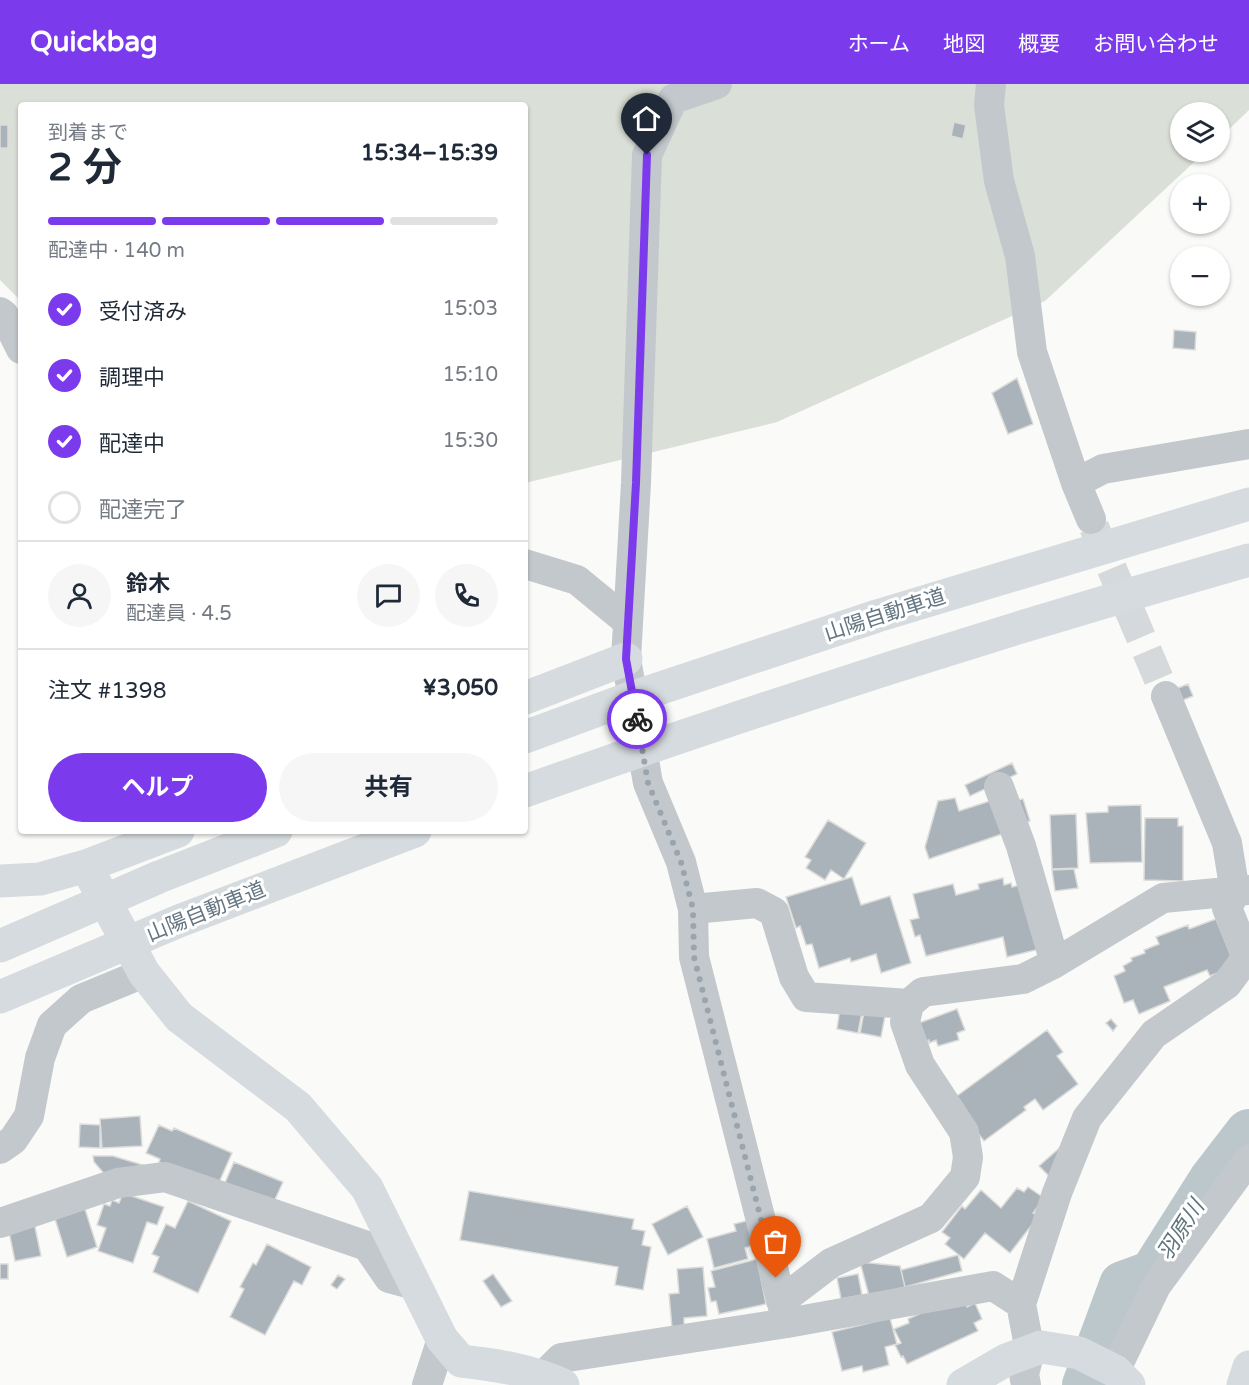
<!DOCTYPE html>
<html lang="ja">
<meta charset="utf-8">
<style>
body{margin:0;font-family:"Varela Round","Noto Sans JP",sans-serif;background:#f6f6f7;color:#1f2937;height:100vh;display:flex;flex-direction:column;font-size:22px;white-space:nowrap}
*{box-sizing:border-box;margin:0}
p{font-size:20px;color:#747a83}
.icon{flex:none;width:33px;height:33px;fill:none;stroke:currentColor;stroke-width:2;stroke-linecap:round;stroke-linejoin:round}
.map{position:relative;flex:1;overflow:hidden}
.drawer{position:absolute;left:18px;top:18px;width:510px;height:732px;display:flex;flex-direction:column;background:#fff;border-radius:6px;box-shadow:0 2px 4px #0004}
.drawer>*{flex:none}
.buttons{position:absolute;left:1170px;top:18px;display:grid;gap:12px}
.buttons a{display:grid;place-items:center;width:60px;height:60px;border-radius:50%;background:#fff;box-shadow:0 2px 4px #0004;font-size:30px}
.pin{position:absolute;display:grid;place-items:center;width:51px;height:51px;color:#fff;margin:-62px -26px;border-radius:50% 50% 50% 0;rotate:-45deg;box-shadow:0 0 6px #0007}
.pin .icon{rotate:45deg}
.courier{position:absolute;display:grid;place-items:center;width:60px;height:60px;margin:-30px;border:4px solid #7c3aed;border-radius:50%;background:#fff;color:#222;box-shadow:0 2px 8px #0007}
.summary em{font-style:normal;font-weight:700}
.summary div{display:flex;flex-direction:column-reverse}
.summary{display:flex;align-items:center;justify-content:space-between;height:102px;padding:0 30px}
h1{font-size:39px;font-weight:700;line-height:45px}
.bar{display:grid;grid-template-columns:repeat(4,1fr);gap:9px 6px;align-content:center;height:72px;padding:0 30px}
.bar i{height:8px;border-radius:4px;background:#e0e1e3}
.bar .selected{background:#7c3aed}
.bar p{grid-column:span 4}
.line{display:flex;align-items:center;gap:15px;padding:0 30px;border-top:2px solid #e0e1e3}
.line div{flex:1}
.round{display:grid;place-items:center;flex:none;width:63px;height:63px;border-radius:32px;background:#f6f6f7}
ol{padding:0 30px;list-style:none}
li{display:flex;align-items:center;gap:18px;height:66px}
li p{margin-inline-start:auto}
li .icon{padding:6px;border-radius:50%;background:#7c3aed;color:#fff;stroke-width:4}
li:last-child{color:#747a83}
li i{width:33px;height:33px;border:3px solid #e0e1e3;border-radius:50%}
.button{display:flex;gap:12px;margin-top:auto;padding:12px 30px}
.button a{flex:1;height:69px;border-radius:36px;background:#7c3aed;color:#fff;font-size:24px;font-weight:700;line-height:69px;text-align:center}
.button a+a{background:#f6f6f7;color:#1f2937}
header{display:flex;align-items:center;gap:36px;box-sizing:border-box;height:84px;padding:0 30px;background:#7c3aed;color:#fff}
header strong{font-size:28px}
nav{display:flex;gap:33px;margin-inline-start:auto;font-size:21px}
.map>svg:first-child{display:block}
</style>
<header>
<strong>Quickbag</strong>
<nav><a>ホーム</a><a>地図</a><a>概要</a><a>お問い合わせ</a></nav>
</header>
<div class="map">
<svg width="1249" height="1301" viewBox="0 0 1249 1301">
<rect width="100%" height="100%" fill="#fafaf8"/>
<!-- green -->
<path fill="#dadfd7" d="M0,0H1249V26L1220,54V28H1180V68H1205L1045,217L777,338L525,399V21H21V217L0,196Z"/>
<g fill="none" stroke-linecap="round" stroke-linejoin="round">
<!-- river -->
<path stroke="#bbc7cb" stroke-width="48" d="M1086,1301L1123,1201L1153,1190L1212,1097L1249,1049"/>
</g>
<!-- building -->
<path fill="#aab3b9" stroke="#dcdcda" stroke-width="1.5" d="M954,38L966,41L963,55L951,52Z
M0,41H8V64H0Z
M1174,246L1196,248L1195,266L1173,264Z
M1017,294L1033,340L1008,350L992,309Z
M1188,600L1193,612L1183,616L1178,604Z
M1012,679L1017,690L970,712L965,701Z
M955,714L959,727L996,715L1008,748L929,775L925,763L938,717Z
M1023,715L1030,737L1022,739L1014,717Z
M1141,721L1142,778L1090,779L1086,729L1108,728V722Z
M1076,730L1078,784L1052,785L1050,731Z
M1145,734H1178V742H1183V797L1144,796Z
M828,736L866,759L844,795L831,786L825,796L806,784L811,776L805,773Z
M1074,785L1078,804L1055,807L1052,786Z
M852,793L861,821L890,812L911,879L881,889L876,870L851,878L850,874L819,884L812,860L806,861L800,842L796,844L786,813Z
M1003,794L1004,801L1011,799L1012,803L1024,800L1040,865L1007,873L1003,853L926,872L920,851L915,853L910,836L919,834L913,810L953,800L956,811L979,805L978,800Z
M1216,835L1235,882L1210,892L1207,886L1164,903L1170,917L1139,930L1133,916L1124,919L1114,892L1125,887L1123,882L1132,877L1131,874L1145,869L1144,866L1159,860L1156,853L1188,841L1189,845Z
M840,924L862,928L858,949L837,945Z
M957,925L965,946L957,949L959,956L938,962L936,956L929,959V956L926,957L919,939Z
M864,928L885,932L881,953L860,949Z
M1111,935L1117,942L1113,947L1106,939Z
M1047,946L1063,968L1057,972L1078,1000L1043,1026L1035,1015L1024,1023L1026,1026L984,1057L968,1036L950,1017Z
M140,1032L142,1062L102,1064L100,1035Z
M80,1040L100,1041V1064L79,1063Z
M159,1041L172,1047L174,1044L232,1069L217,1103L159,1078L160,1075L146,1069Z
M1064,1060L1052,1095L1039,1082Z
M93,1072H113L156,1085L108,1094L94,1078Z
M234,1078L283,1098L272,1122L224,1101Z
M1028,1103L1044,1114L1033,1129L1038,1133L1010,1169L985,1149L964,1175L945,1160L950,1154L942,1148L962,1122L965,1125L981,1106L1001,1124L1017,1104L1024,1108Z
M469,1107L634,1135L632,1145L645,1147L642,1161L651,1163L643,1206L615,1201L618,1183L460,1156Z
M123,1109L164,1123L157,1141L147,1138L133,1179L98,1167L106,1144L97,1141L104,1120L110,1122L112,1116L119,1119Z
M188,1117L231,1137L198,1209L153,1188L159,1173L152,1170L166,1140L175,1144Z
M687,1122L703,1153L668,1171L652,1140Z
M85,1125L97,1163L67,1173L55,1135Z
M750,1136L756,1160L745,1164L748,1175L714,1184L707,1155L736,1147L734,1140Z
M34,1138L41,1172L15,1177L8,1143Z
M267,1160L311,1183L302,1201L294,1197L265,1251L230,1233L244,1205L240,1203L253,1179L256,1181Z
M958,1171L962,1187L905,1203L901,1186Z
M757,1175L766,1220L719,1230L716,1217L711,1218L708,1204L715,1203L711,1187Z
M860,1178L900,1182L905,1203L869,1212Z
M0,1180H8V1195H0Z
M703,1183L707,1232L684,1234V1243L672,1244L669,1210L679,1209L677,1185Z
M493,1190L512,1217L501,1223L483,1197Z
M858,1190L862,1211L841,1215L837,1194Z
M338,1191L345,1195L337,1205L331,1201Z
M950,1216L964,1217L967,1223L975,1219L982,1235L974,1239L978,1247L907,1280L903,1272L901,1273L895,1261L901,1259L894,1245L909,1239L908,1235Z
M890,1234L897,1260L885,1263L889,1281L863,1288L862,1282L842,1287L832,1248Z"/>
<g fill="none" stroke-linecap="round" stroke-linejoin="round">
<!-- street-tunnel -->
<path stroke="#d5d9db" stroke-width="30" stroke-dasharray="30 15" stroke-linecap="butt" d="M1094,443L1166,612"/>
<!-- street -->
<path stroke="#c3c8cc" stroke-width="30" d="M717,0L673,15L647,71L636,399L626,575L648,699L681,778L693,825L694,873L787,1239
M991,0L989,21L999,97L1020,172L1032,268L1076,399L1091,435
M0,228L4,231L21,265
M1076,399L1103,385L1249,360
M525,480L577,496L628,538
M999,703L1021,762L1055,879
M693,825L757,819L774,828L794,893L806,913L909,920
M0,1065L13,1056L29,1032L40,974L52,941L81,915L144,889
M0,1139L118,1099L165,1093L367,1162L389,1194L415,1201
M781,1217L831,1179L931,1134L965,1093L968,1073L964,1048L920,981L905,938L909,920L923,908L1023,895L1055,879L1163,814L1249,806
M1021,1220L1057,1109L1087,1034L1154,950L1227,900L1247,873L1227,824L1235,808L1227,759L1166,612
M1115,1287L1156,1202L1249,1075
M543,1292L561,1274L787,1239L993,1202L1021,1220L1030,1267L1024,1290L1026,1301
M427,1301L442,1255"/>
<!-- secondary -->
<path stroke="#d6dbdf" stroke-width="33" d="M525,614L626,575
M86,782L144,889L179,933L298,1023L367,1104L442,1255L461,1277C496,1281 531,1286 563,1301
M0,797L40,795L86,782L178,747
M963,1301L1006,1276L1041,1263L1079,1269L1115,1287L1129,1301
M1243,1301L1249,1283"/>
<!-- highway -->
<path stroke="#d6dbdf" stroke-width="33" d="M525,653L625,616L877,532L1249,420
M525,707C764,622 1005,545 1249,476
M0,862L159,793L276,747
M0,913L179,837L415,747"/>
</g>
<g fill="none" stroke-linecap="round" stroke-linejoin="round">
<!-- done -->
<path stroke="#99a4ac" stroke-width="6" stroke-dasharray="0 10.8" d="M637,635L648,699L681,778L693,825L694,873L776,1194"/>
<!-- route -->
<path stroke="#7c3aed" stroke-width="8" d="M637,635L626,575L636,399L647,71"/>
</g>
<g text-anchor="middle" dominant-baseline="central" stroke-width="6" stroke-linejoin="round" paint-order="stroke">
<!-- street labels -->
<g font-size="21" fill="#657683" stroke="#fff">
<text transform="translate(885 531) rotate(-18)">山陽自動車道</text>
<text transform="translate(206 828) rotate(-22)">山陽自動車道</text>
</g>
<!-- water labels -->
<g font-size="22" font-style="italic" fill="#60757c" stroke="#fff">
<text transform="translate(1181 1146) rotate(-57)">羽原川</text>
</g>
</g>
</svg>
<div class="buttons">
<a><svg class="icon" aria-label="layers" viewBox="0 0 24 24"><path d="M12 4l9 5-9 5-9-5zM3 14l9 5 9-5"/></svg></a>
<a>+</a>
<a>−</a>
</div>
<div class="pin" style="left:776px;top:1194px;background:#ea580c"><svg class="icon" aria-label="bag" viewBox="0 0 24 24"><path d="M5 8h14l-1 12H6zM9 8a3 3 0 0 1 6 0"/></svg></div>
<div class="pin" style="left:647px;top:71px;background:#1f2937"><svg class="icon" aria-label="home" viewBox="0 0 24 24"><path d="M3 11l9-7 9 7M6 9v11h12V9"/></svg></div>
<div class="courier" style="left:637px;top:635px"><svg class="icon" aria-label="bike" viewBox="0 0 24 24"><circle cx="6" cy="16" r="4"/><circle cx="18" cy="16" r="4"/><path d="M6 16l4-8h5l3 8M10 8l3 8H6M13 5h3"/></svg></div>
<section class="drawer">
<div class="summary"><div><h1>2 分</h1><p>到着まで</p></div><em>15:34–15:39</em></div>
<div class="bar"><i class="selected"></i><i class="selected"></i><i class="selected"></i><i></i><p>配達中 · 140 m</p></div>
<ol>
<li><svg class="icon" aria-label="check" viewBox="0 0 24 24"><path d="M5 12l5 5 9-10"/></svg>受付済み<p>15:03</p></li>
<li><svg class="icon" aria-label="check" viewBox="0 0 24 24"><path d="M5 12l5 5 9-10"/></svg>調理中<p>15:10</p></li>
<li><svg class="icon" aria-label="check" viewBox="0 0 24 24"><path d="M5 12l5 5 9-10"/></svg>配達中<p>15:30</p></li>
<li><i></i>配達完了</li>
</ol>
<div class="line" style="height:108px"><a class="round"><svg class="icon" aria-label="person" viewBox="0 0 24 24"><circle cx="12" cy="8" r="4"/><path d="M4 21q1-7 8-7t8 7"/></svg></a><div><b>鈴木</b><p>配達員 · 4.5</p></div><a class="round"><svg class="icon" aria-label="chat" viewBox="0 0 24 24"><path d="M4 5h16v11H9l-5 4z"/></svg></a><a class="round"><svg class="icon" aria-label="phone" viewBox="0 0 24 24"><path d="M5 4h4l2 5-3 2q2 4 5 5l2-3 5 2v4C11 20 4 13 5 4z"/></svg></a></div>
<div class="line" style="height:78px"><div>注文 #1398</div><b>¥3,050</b></div>
<div class="button"><a>ヘルプ</a><a>共有</a></div>
</section>
</div>
